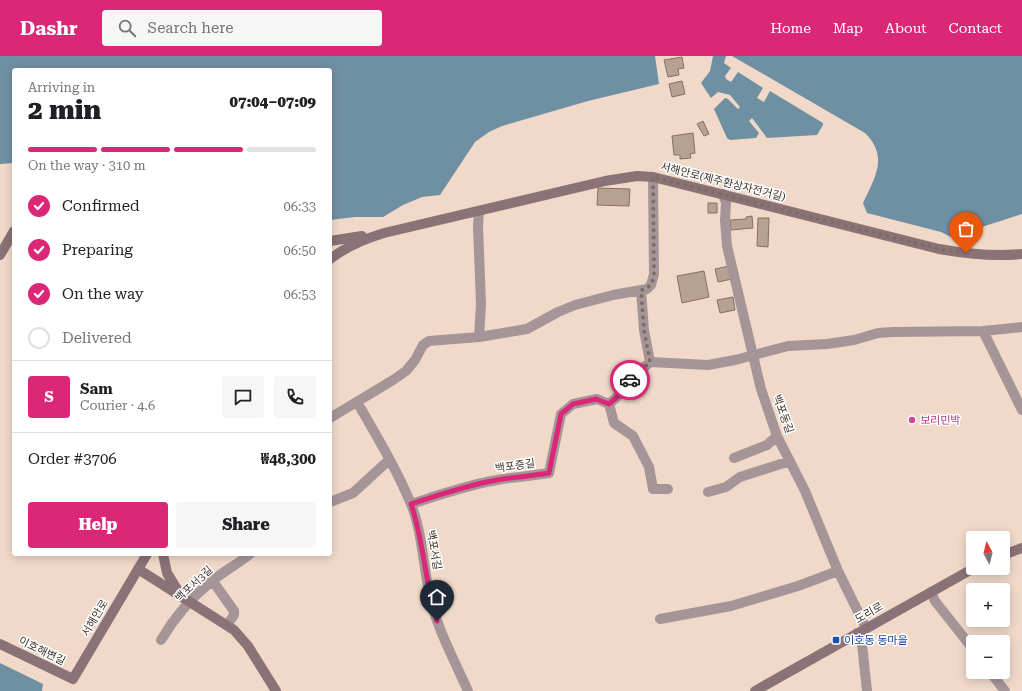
<!DOCTYPE html>
<meta charset="utf-8">
<style>
body{margin:0;font-family:"Roboto Serif","Noto Sans KR",serif;background:#f6f6f6;color:#202124;height:100vh;display:flex;flex-direction:column;font-size:15px;white-space:nowrap}
*{box-sizing:border-box;margin:0}
p{font-size:13px;color:#757577}
.icon{flex:none;width:22px;height:22px;fill:none;stroke:currentColor;stroke-width:2;stroke-linecap:round;stroke-linejoin:round}
.map{position:relative;flex:1;overflow:hidden}
.panel{position:absolute;left:12px;top:12px;width:320px;height:488px;display:flex;flex-direction:column;background:#fff;border-radius:4px;box-shadow:0 2px 10px #0003}
.panel>*{flex:none}
.needle{width:26px;rotate:353deg}
.controls{position:absolute;left:966px;top:475px;display:grid;gap:8px}
.controls a{display:grid;place-items:center;width:44px;height:44px;border-radius:4px;background:#fff;box-shadow:0 2px 10px #0003;font-size:20px}
.pin{position:absolute;display:grid;place-items:center;width:34px;height:34px;color:#fff;margin:-41px -17px;border-radius:50% 50% 50% 0;rotate:-45deg;box-shadow:0 0 4px #0007}
.pin .icon{rotate:45deg}
.courier{position:absolute;display:grid;place-items:center;width:40px;height:40px;margin:-20px;border:3px solid #db2777;border-radius:50%;background:#fff;color:#222;box-shadow:0 1px 5px #0007}
.headline em{font-style:normal;font-weight:800}
.headline div{display:flex;flex-direction:column-reverse}
.headline{display:flex;align-items:center;justify-content:space-between;height:68px;padding:0 16px}
h1{font-size:26px;font-weight:800;line-height:30px}
.bar{display:grid;grid-template-columns:repeat(4,1fr);gap:6px 4px;align-content:center;height:48px;padding:0 16px}
.bar i{height:5px;border-radius:3px;background:#e0e0e0}
.bar .on{background:#db2777}
.bar p{grid-column:span 4}
.line{display:flex;align-items:center;gap:10px;padding:0 16px;border-top:1px solid #e0e0e0}
.line div{flex:1}
.round{display:grid;place-items:center;flex:none;width:42px;height:42px;border-radius:4px;background:#f6f6f6}
ol{padding:0 16px;list-style:none}
li{display:flex;align-items:center;gap:12px;height:44px}
li p{margin-inline-start:auto}
li .icon{padding:4px;border-radius:50%;background:#db2777;color:#fff;stroke-width:4}
li:last-child{color:#757577}
li i{width:22px;height:22px;border:2px solid #e0e0e0;border-radius:50%}
.button{display:flex;gap:8px;margin-top:auto;padding:8px 16px}
.button a{flex:1;height:46px;border-radius:4px;background:#db2777;color:#fff;font-size:16px;font-weight:800;line-height:46px;text-align:center}
.button a+a{background:#f6f6f6;color:#202124}
header{display:flex;align-items:center;gap:24px;box-sizing:border-box;height:56px;padding:0 20px;background:#db2777;color:#fff}
header strong{font-size:19px}
nav{display:flex;gap:22px;margin-inline-start:auto;font-size:14px}
.search{width:280px;height:36px;background:#f6f6f6;display:flex;align-items:center;gap:10px;box-sizing:border-box;padding:0 14px;border-radius:4px;color:#757577;font-size:15px}
.map>svg:first-child{display:block}
</style>
<header>
<strong>Dashr</strong>
<div class="search"><svg class="icon" aria-label="search" viewBox="0 0 24 24"><circle cx="10" cy="10" r="6"/><path d="M15 15l6 6"/></svg>Search here</div>
<nav><a>Home</a><a>Map</a><a>About</a><a>Contact</a></nav>
</header>
<div class="map">
<svg width="1022" height="635" viewBox="0 0 1022 635">
<rect width="100%" height="100%" fill="#f0d9c9"/>
<!-- water -->
<path fill="#6f8fa2" d="M0,0H655L659,28L588,45L502,70L489,76L475,86L440,139L422,141L403,149L383,161H355L330,164V14H14V107L0,108Z
M713,0H726L724,7L731,12L725,20L726,23L731,26L738,16L763,32L757,42L764,46L770,35L823,67V69L817,79L767,82L752,62L749,65L759,77L756,82L730,84L727,82L714,53L725,42L728,43L738,53L740,51L730,39L718,36L711,42L701,27L710,15Z
M732,0H1022V158L951,181L941,176L867,157L863,147C875,121 889,101 865,77Z
M0,607L43,628L42,635H0Z"/>
<!-- building -->
<path fill="#b6a192" stroke="#857062" d="M682,1L684,12L678,13L679,19L668,21L664,4Z
M682,25L685,38L672,41L669,28Z
M703,65L709,78L704,80L697,68Z
M693,77L695,97L690,98L691,102L680,103V99H674L672,80Z
M598,132L630,133L629,150L597,149Z
M708,147H717V157H708Z
M752,160L753,172L731,174L730,164L746,163V161Z
M758,162H769L768,191L757,190Z
M729,210L732,223L718,226L715,213Z
M704,215L709,241L682,247L677,220Z
M733,241L735,254L720,257L717,244Z"/>
<g fill="none" stroke-linecap="round" stroke-linejoin="round">
<!-- street -->
<path stroke="#a69598" stroke-width="10" d="M723,138L726,147L725,164L727,190L761,333L777,380L805,435L838,515L866,572
M479,155L478,170L481,248L479,281
M983,275L1022,354
M650,306L708,309L735,304L788,290L827,288L854,284L878,277L893,276L983,275L1022,271
M357,346C376,379 396,412 411,448C423,478 423,513 431,545C438,574 456,608 468,635
M609,348L614,367L633,380L649,411L653,433H668
M330,362L393,324L406,315L415,304L423,289L429,285L479,281L527,273L558,256L575,249L613,239L647,233L651,229L654,218L653,121
M734,402L767,389L777,380
M708,436L726,431L740,421L790,405
M330,446L353,437L389,404
M411,448C439,439 467,429 497,424C514,421 531,420 549,417L561,358L573,348L597,343L609,348L617,341L631,323L650,306L644,274L641,234
M212,524L234,555V559L227,569
M931,536L935,545L973,593
M660,563L731,550L798,530L838,515
M857,577L862,588L867,635
M161,584C174,562 192,541 212,525C224,515 238,508 250,498
M990,616L1005,635"/>
<!-- secondary -->
<path stroke="#8a7276" stroke-width="10" d="M330,185L362,180
M0,199L14,175
M330,203C347,190 364,183 384,177L605,125L637,120L653,121L939,193C967,198 994,201 1022,198
M163,498L167,517L180,538
M1003,499L1022,492
M138,513L234,574L248,590L276,635
M0,588L73,623L147,498
M755,635L974,512"/>
</g>
<g fill="none" stroke-linecap="round" stroke-linejoin="round">
<!-- done -->
<path stroke="#7c6e64" stroke-width="4" stroke-dasharray="0 7.2" d="M630,324L650,306L644,274L641,234C650,232 653,227 654,218L653,121L939,193L966,197"/>
<!-- route -->
<path stroke="#db2777" stroke-width="5" d="M437,565C425,527 424,486 411,448C439,439 467,429 497,424C514,421 531,420 549,417L561,358L573,348L596,343L609,348L617,341L630,324"/>
</g>
<!-- markers -->
<circle fill="#d1479c" stroke="#fff" stroke-width="1.5" cx="912" cy="364" r="4"/>
<rect fill="#1a4fb4" stroke="#fff" stroke-width="1.5" x="832" y="580" width="8" height="8" rx="2"/>
<g text-anchor="middle" dominant-baseline="central" stroke-width="3" stroke-linejoin="round" paint-order="stroke">
<!-- street labels -->
<g font-size="11" fill="#3d342e" stroke="#fff">
<text transform="translate(723 126) rotate(14)">서해안로(제주환상자전거길)</text>
<text transform="translate(783 358) rotate(70)">백포동길</text>
<text transform="translate(515 410) rotate(-8)">백포중길</text>
<text transform="translate(434 494) rotate(80)">백포서길</text>
<text transform="translate(194 528) rotate(-43)">백포서3길</text>
<text transform="translate(869 557) rotate(-29)">도리로</text>
<text transform="translate(95 562) rotate(-59)">서해안로</text>
<text transform="translate(42 595) rotate(26)">이호해변길</text>
</g>
<!-- hotel labels -->
<g font-size="11" fill="#b23c85" stroke="#fff" text-anchor="start">
<text x="920" y="364">보리민박</text>
</g>
<!-- transit labels -->
<g font-size="11" fill="#164399" stroke="#fff" text-anchor="start">
<text x="844" y="584">이호동 동마을</text>
</g>
</g>
</svg>
<div class="controls">
<a><svg class="needle" viewBox="-14 -14 28 28"><path d="M0-13l5 13h-10z" fill="#e53935"/><path d="M0 13l5-13h-10z" fill="#757577"/></svg></a>
<a>+</a>
<a>−</a>
</div>
<div class="pin" style="left:966px;top:197px;background:#ea580c"><svg class="icon" aria-label="bag" viewBox="0 0 24 24"><path d="M5 8h14l-1 12H6zM9 8a3 3 0 0 1 6 0"/></svg></div>
<div class="pin" style="left:437px;top:565px;background:#1f2937"><svg class="icon" aria-label="home" viewBox="0 0 24 24"><path d="M3 11l9-7 9 7M6 9v11h12V9"/></svg></div>
<div class="courier" style="left:630px;top:324px"><svg class="icon" aria-label="car" viewBox="0 0 24 24"><path d="M5 17H2v-5l4-1 3-4h7l3 4 3 1v5h-3M9 17h6M6 11h13"/><circle cx="7" cy="17" r="2"/><circle cx="17" cy="17" r="2"/></svg></div>
<section class="panel">
<div class="headline"><div><h1>2 min</h1><p>Arriving in</p></div><em>07:04–07:09</em></div>
<div class="bar"><i class="on"></i><i class="on"></i><i class="on"></i><i></i><p>On the way · 310 m</p></div>
<ol>
<li><svg class="icon" aria-label="check" viewBox="0 0 24 24"><path d="M5 12l5 5 9-10"/></svg>Confirmed<p>06:33</p></li>
<li><svg class="icon" aria-label="check" viewBox="0 0 24 24"><path d="M5 12l5 5 9-10"/></svg>Preparing<p>06:50</p></li>
<li><svg class="icon" aria-label="check" viewBox="0 0 24 24"><path d="M5 12l5 5 9-10"/></svg>On the way<p>06:53</p></li>
<li><i></i>Delivered</li>
</ol>
<div class="line" style="height:72px"><b class="round" style="background:#db2777;color:#fff">S</b><div><b>Sam</b><p>Courier · 4.6</p></div><a class="round"><svg class="icon" aria-label="chat" viewBox="0 0 24 24"><path d="M4 5h16v11H9l-5 4z"/></svg></a><a class="round"><svg class="icon" aria-label="phone" viewBox="0 0 24 24"><path d="M5 4h4l2 5-3 2q2 4 5 5l2-3 5 2v4C11 20 4 13 5 4z"/></svg></a></div>
<div class="line" style="height:52px"><div>Order #3706</div><b>₩48,300</b></div>
<div class="button"><a>Help</a><a>Share</a></div>
</section>
</div>
